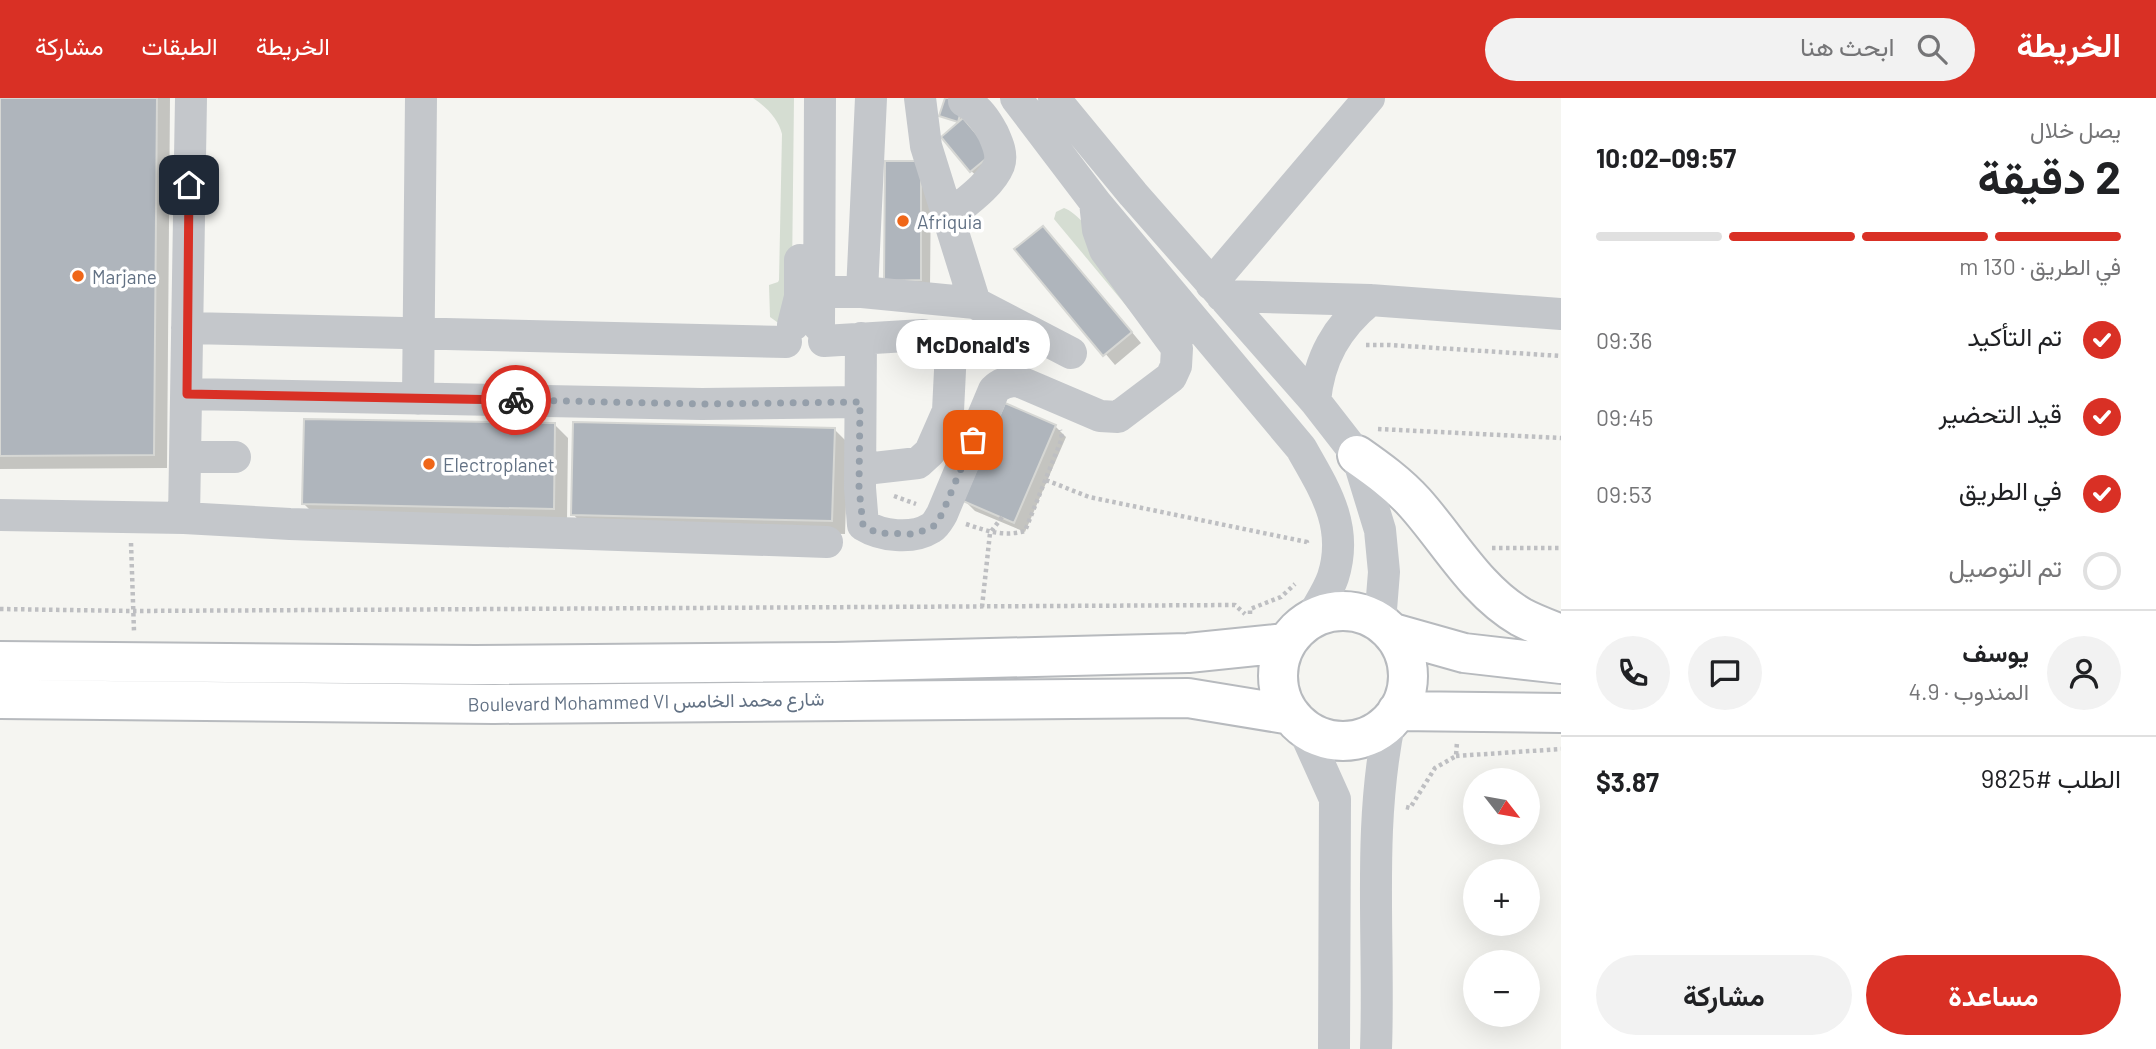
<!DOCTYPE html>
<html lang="ar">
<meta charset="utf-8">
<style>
body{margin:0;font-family:Barlow,Vazirmatn,sans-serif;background:#f2f2f2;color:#202124;direction:rtl;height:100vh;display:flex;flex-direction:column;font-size:26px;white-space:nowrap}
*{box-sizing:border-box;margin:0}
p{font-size:23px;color:#757577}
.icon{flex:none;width:38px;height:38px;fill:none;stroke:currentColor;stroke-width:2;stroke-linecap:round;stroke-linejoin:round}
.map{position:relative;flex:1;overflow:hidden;direction:ltr}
.details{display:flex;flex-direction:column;background:#fff;width:595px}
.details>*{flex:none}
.needle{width:46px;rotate:121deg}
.tools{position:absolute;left:1463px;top:670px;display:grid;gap:14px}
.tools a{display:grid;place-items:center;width:77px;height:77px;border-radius:50%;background:#fff;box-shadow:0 7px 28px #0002;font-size:35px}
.pin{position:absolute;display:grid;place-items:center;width:60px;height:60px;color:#fff;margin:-30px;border-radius:14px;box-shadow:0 4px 10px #0006}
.courier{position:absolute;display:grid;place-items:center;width:70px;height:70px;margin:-35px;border:5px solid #d93025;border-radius:50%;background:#fff;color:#222;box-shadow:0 2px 9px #0007}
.bubble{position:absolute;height:49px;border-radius:24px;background:#fff;box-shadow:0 7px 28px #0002;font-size:23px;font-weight:700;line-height:49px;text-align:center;direction:rtl}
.head em{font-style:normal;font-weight:700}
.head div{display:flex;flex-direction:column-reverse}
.head{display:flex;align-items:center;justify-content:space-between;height:119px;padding:0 35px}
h1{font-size:46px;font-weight:700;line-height:52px}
.bar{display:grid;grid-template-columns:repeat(4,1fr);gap:10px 7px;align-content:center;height:84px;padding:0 35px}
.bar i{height:9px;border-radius:5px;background:#e0e0e0}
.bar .current{background:#d93025}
.bar p{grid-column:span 4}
.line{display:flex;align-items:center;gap:18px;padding:0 35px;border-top:2px solid #e0e0e0}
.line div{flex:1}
.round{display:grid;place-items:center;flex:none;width:74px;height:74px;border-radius:37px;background:#f2f2f2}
ol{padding:0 35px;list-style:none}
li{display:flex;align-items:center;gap:21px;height:77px}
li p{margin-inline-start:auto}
li .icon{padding:7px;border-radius:50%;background:#d93025;color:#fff;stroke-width:4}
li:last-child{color:#757577}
li i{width:38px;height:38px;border:4px solid #e0e0e0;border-radius:50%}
.button{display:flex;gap:14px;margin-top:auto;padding:14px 35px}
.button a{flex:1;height:80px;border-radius:42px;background:#d93025;color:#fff;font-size:28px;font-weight:700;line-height:80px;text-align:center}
.button a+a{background:#f2f2f2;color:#202124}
header{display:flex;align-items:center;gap:42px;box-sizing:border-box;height:98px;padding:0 35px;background:#d93025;color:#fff}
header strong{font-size:33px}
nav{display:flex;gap:38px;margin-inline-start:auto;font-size:24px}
.search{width:490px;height:63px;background:#f2f2f2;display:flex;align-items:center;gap:18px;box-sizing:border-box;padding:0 24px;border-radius:38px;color:#757577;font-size:26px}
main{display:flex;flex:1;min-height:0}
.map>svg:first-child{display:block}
</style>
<header>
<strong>الخريطة</strong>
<div class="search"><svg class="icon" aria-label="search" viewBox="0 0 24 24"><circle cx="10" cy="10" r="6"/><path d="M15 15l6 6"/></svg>ابحث هنا</div>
<nav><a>الخريطة</a><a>الطبقات</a><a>مشاركة</a></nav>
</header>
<main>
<section class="details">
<div class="head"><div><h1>2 دقيقة</h1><p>يصل خلال</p></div><em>09:57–10:02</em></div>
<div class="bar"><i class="current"></i><i class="current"></i><i class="current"></i><i></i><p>في الطريق · 130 m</p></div>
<ol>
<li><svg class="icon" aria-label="check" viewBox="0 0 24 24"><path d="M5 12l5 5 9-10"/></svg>تم التأكيد<p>09:36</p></li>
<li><svg class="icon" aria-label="check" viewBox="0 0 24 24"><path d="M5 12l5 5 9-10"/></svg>قيد التحضير<p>09:45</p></li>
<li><svg class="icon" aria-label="check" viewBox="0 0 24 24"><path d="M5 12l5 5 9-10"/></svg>في الطريق<p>09:53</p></li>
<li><i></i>تم التوصيل</li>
</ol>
<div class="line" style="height:126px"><a class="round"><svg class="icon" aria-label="person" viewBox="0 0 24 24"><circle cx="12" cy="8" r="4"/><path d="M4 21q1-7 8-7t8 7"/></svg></a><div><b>يوسف</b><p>المندوب · 4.9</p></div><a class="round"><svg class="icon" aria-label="chat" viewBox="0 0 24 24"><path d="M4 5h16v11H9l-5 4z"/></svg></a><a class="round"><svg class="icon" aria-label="phone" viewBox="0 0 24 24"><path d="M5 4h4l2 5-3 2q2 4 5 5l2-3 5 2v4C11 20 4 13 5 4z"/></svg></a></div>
<div class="line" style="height:91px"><div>الطلب #9825</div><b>$3.87</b></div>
<div class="button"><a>مساعدة</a><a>مشاركة</a></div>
</section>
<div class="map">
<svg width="1561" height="951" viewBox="0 0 1561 951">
<rect width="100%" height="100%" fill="#f5f5f1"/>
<!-- green -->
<path fill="#d5ddd2" d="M753,0H794L792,176L780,224H777L770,219L769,187L778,184L779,182L782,36C778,20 766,9 753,0Z
M1064,110C1095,121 1149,226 1168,258L1054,121L1056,114Z"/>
<!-- shadow -->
<path fill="#0003" d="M0,0H170L167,370L0,371Z
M947,0H969L962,21L998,62L978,79L971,73L960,25L942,17Z
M886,65L931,75L930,192L897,193Z
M1053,140L1141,245L1115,267L1017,151Z
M555,327L568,340L567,424L317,419L304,406Z
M1055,328L1066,339L1025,434L975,413L965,403Z
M834,331L848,345L845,436L586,430L573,416Z"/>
<!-- building -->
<path fill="#afb5bc" stroke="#d6d7d4" stroke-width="2" d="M0,0H157L154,357L0,358Z
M945,0H965L958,24L939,18Z
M963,20L993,55L970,74L941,39Z
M885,63H921V182L884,183Z
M1043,128L1132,234L1103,258L1014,151Z
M1005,305L1056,327L1014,425L963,403Z
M304,321L555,325L554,411L302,406Z
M573,324L835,330L832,423L571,417Z"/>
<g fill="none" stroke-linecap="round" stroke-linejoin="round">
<defs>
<path id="major" d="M1357,357C1377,371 1398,386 1415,405C1449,443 1476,493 1521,519C1534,526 1548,531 1561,536
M1278 578a65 65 0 1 1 130 0a65 65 0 1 1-130 0Z
M1393,535L1464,555L1561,566
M0,563L475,567L835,564L1188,555L1286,545
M0,601L494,606L1188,600L1291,617
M1397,613L1561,615"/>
</defs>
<!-- major casing -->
<use href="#major" stroke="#b7babe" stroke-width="42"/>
<!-- path -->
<path stroke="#bebfc2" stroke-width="4.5" stroke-dasharray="3.5 3.5" stroke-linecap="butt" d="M1366,247H1390L1561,258
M1378,331L1561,340
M1046,382L1089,399L1307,444V447
M894,398L916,406
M966,426C987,433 1003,439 1025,433L1062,340L1060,332
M131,445L134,533
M1492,450H1561
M982,509L990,435L1002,419
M0,511L134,513L1235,507L1245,516
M1250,516V511L1281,499L1295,486
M1456,658L1561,651
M1406,709L1410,710L1435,670L1456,658L1457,644"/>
<!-- minor -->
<path stroke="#c4c7cb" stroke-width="32" d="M920,0L926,48L975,205
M1016,0L1095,104L1301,350C1325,392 1349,429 1333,479C1328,494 1317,509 1310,523
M1054,0L1133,96L1315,303L1357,357L1380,432L1384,474L1380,524
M949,118C966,104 991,87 999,67C1003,56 997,44 993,35C986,22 978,10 964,3
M1211,186L1369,0
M820,194H862L975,205L1071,255
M862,194L871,0
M1222,198L1370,202L1561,216
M793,227L800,199V162
M819,228L820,0
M187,230L786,244
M861,240L860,390L863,427C881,438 912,442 931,430C936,427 939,421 942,416L994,292C1001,285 1008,283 1018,283L1100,318L1118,319L1171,279L1176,268L1177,250L1105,152L1098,132L1095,104
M824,243L923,237L940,241L951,252L948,313L930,354L918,365L874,370L861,369
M187,296L702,306L860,304
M418,301L421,0
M1315,303C1319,260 1337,229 1370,202
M185,359H235
M0,417L184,420L191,0
M184,420L290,426L827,444
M1303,630L1335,701L1334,951
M1376,951C1380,842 1367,729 1390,622"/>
<!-- major -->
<use href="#major" stroke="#fff" stroke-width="38"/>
</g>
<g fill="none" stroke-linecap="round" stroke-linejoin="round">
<!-- done -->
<path stroke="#959faa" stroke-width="7" stroke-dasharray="0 12.6" d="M516,302L702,306L860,304L859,390L863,427L877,435L914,436L933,429L942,416L973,342"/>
<!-- route -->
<path stroke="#d93025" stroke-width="9" d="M189,87L187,296L516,302"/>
</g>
<!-- markers -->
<g fill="#ef6618" stroke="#fff" stroke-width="2.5">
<circle cx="903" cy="123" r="7"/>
<circle cx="78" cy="178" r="7"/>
<circle cx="429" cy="366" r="7"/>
</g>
<g text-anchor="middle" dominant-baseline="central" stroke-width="7" stroke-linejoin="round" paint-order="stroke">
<!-- poi labels -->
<g font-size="19" fill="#627184" stroke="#fff" text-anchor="start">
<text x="917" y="123">Afriquia</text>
<text x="92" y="178">Marjane</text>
<text x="443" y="366">Electroplanet</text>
</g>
<!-- street labels -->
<g font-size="19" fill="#627184" stroke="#fff">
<text transform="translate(646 603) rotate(-1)">Boulevard Mohammed VI شارع محمد الخامس</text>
</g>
</g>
</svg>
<div class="tools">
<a><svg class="needle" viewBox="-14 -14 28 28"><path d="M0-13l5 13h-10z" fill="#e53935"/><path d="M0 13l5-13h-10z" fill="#757577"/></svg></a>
<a>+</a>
<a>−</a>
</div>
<div class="pin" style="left:973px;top:342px;background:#ea580c"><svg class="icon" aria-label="bag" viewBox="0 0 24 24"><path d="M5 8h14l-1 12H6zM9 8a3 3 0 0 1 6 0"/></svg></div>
<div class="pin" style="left:189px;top:87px;background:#1f2937"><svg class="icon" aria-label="home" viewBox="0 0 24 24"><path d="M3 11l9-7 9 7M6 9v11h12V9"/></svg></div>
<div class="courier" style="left:516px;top:302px"><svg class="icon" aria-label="bike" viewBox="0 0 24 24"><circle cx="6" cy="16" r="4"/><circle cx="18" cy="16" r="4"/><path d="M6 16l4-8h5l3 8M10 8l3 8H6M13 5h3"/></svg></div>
<div class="bubble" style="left:896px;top:222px;width:154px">McDonald's</div>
</div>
</main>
